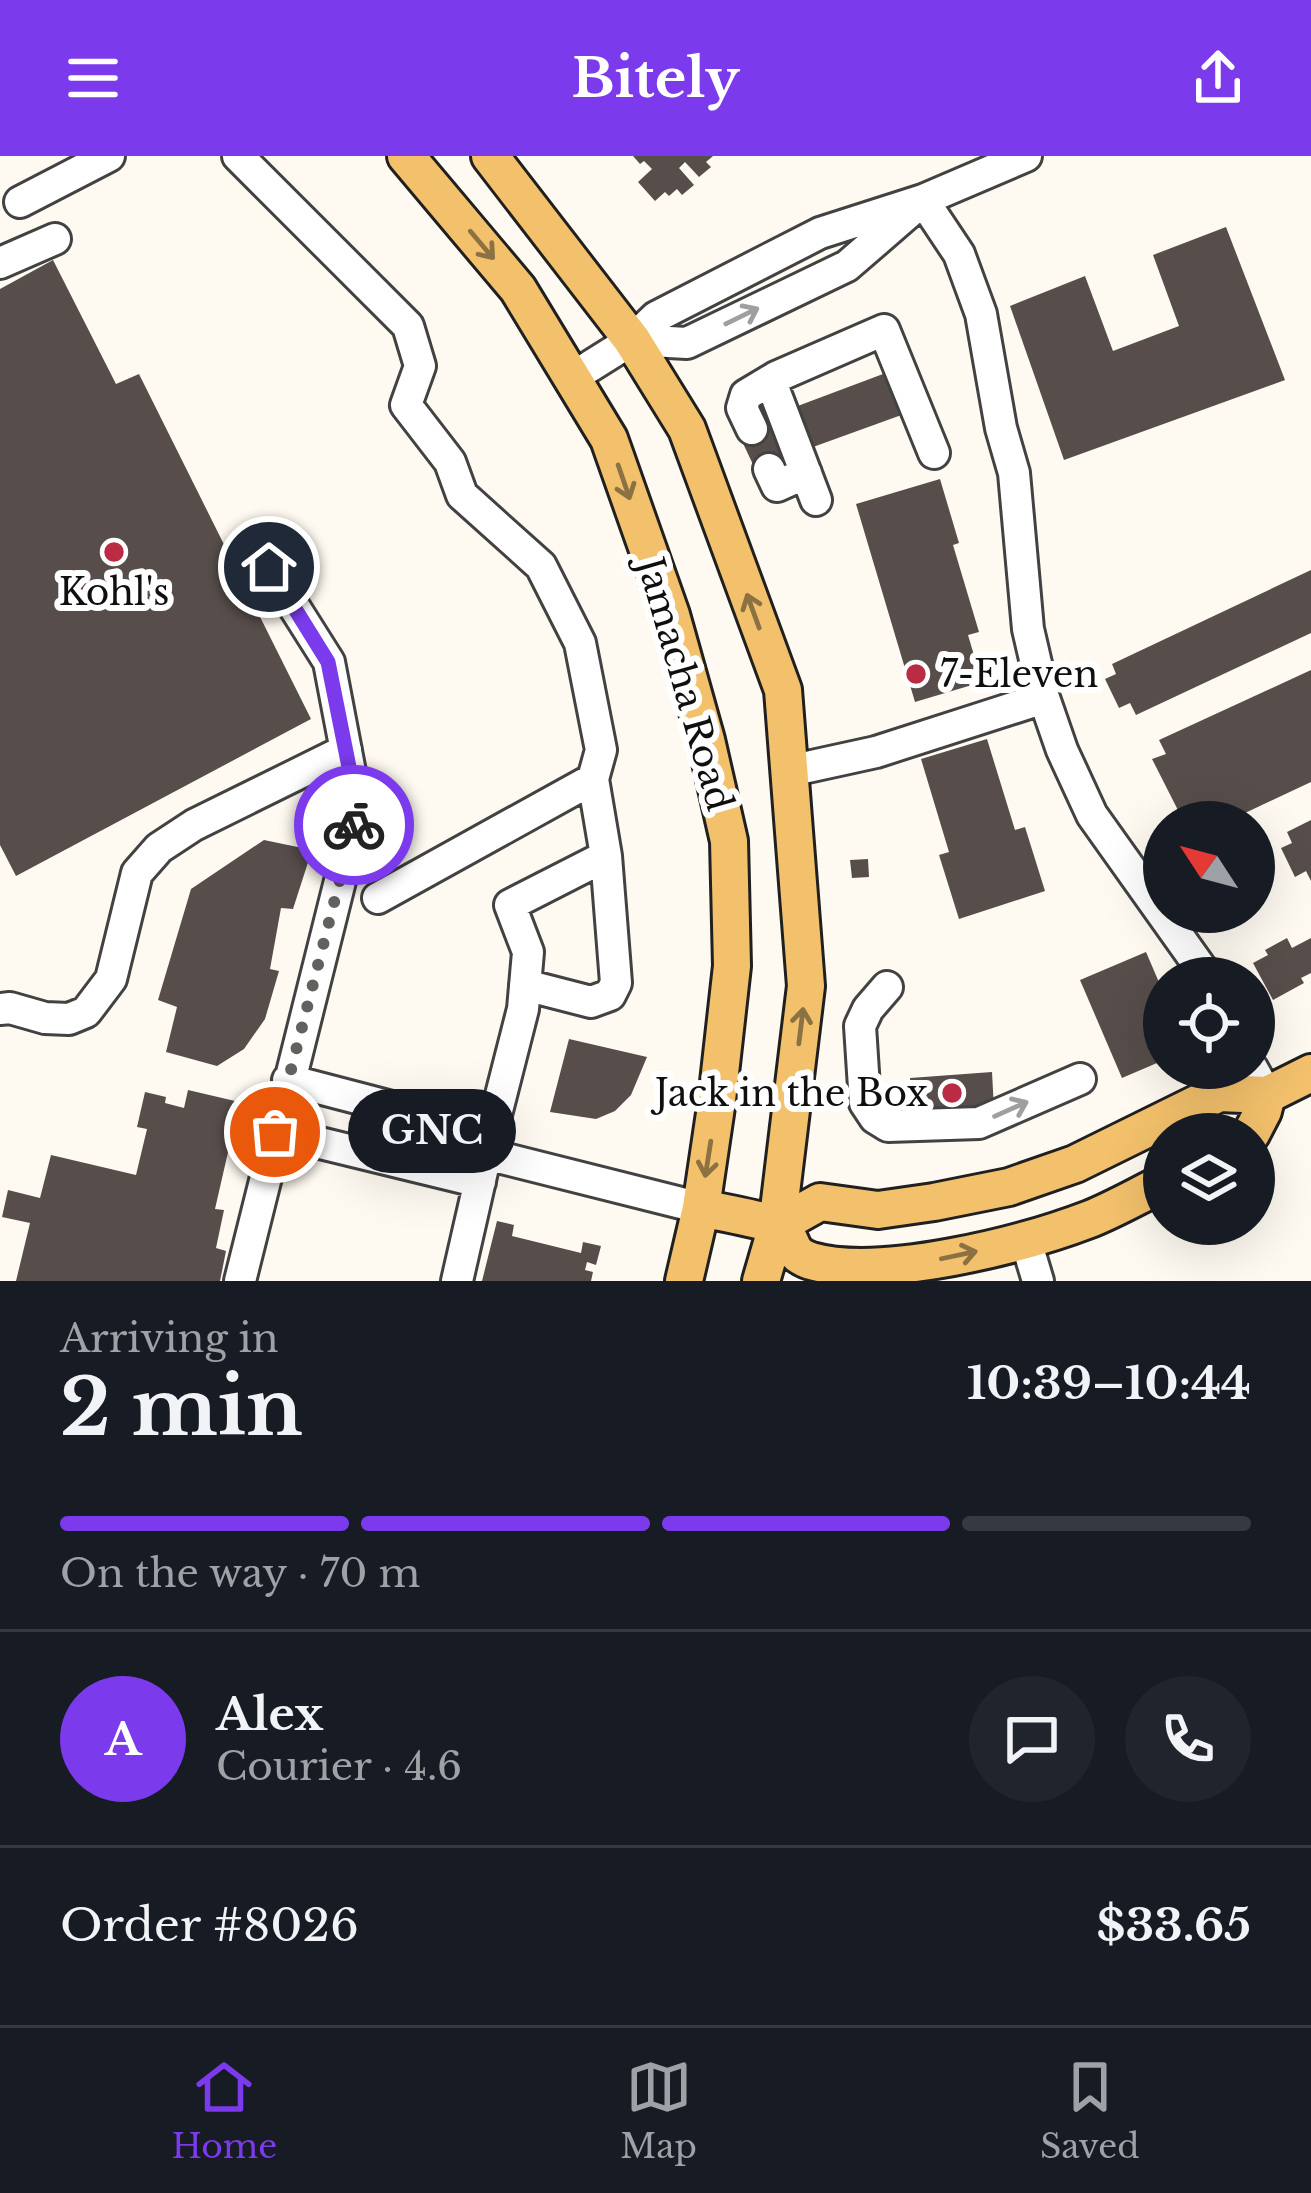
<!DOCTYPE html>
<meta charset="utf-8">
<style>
body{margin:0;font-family:"Libre Baskerville",serif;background:#20242c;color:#f1f3f6;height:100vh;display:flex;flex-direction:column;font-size:45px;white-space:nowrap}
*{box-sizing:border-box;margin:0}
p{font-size:39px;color:#9ea1a6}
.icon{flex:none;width:66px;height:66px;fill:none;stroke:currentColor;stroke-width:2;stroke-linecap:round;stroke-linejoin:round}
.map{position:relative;height:1125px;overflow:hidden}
.panel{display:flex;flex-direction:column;background:#171b24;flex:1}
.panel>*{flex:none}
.needle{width:78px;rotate:306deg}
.fabs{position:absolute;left:1143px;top:645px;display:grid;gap:24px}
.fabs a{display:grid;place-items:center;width:132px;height:132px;border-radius:50%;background:#171b24;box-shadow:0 12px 48px #0002;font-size:60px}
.pin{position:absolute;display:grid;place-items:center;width:102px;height:102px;color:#fff;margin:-51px;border:6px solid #fff;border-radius:50%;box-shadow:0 3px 12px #0007}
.courier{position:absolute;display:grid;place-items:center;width:120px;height:120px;margin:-60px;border:9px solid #7c3aed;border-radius:50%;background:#fff;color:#222;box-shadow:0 3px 15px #0007}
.bubble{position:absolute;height:84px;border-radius:42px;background:#171b24;box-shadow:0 12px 48px #0002;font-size:39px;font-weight:700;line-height:84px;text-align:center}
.overview em{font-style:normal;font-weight:700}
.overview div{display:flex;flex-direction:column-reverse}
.overview{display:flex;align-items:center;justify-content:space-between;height:204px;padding:0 60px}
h1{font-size:78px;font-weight:700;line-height:90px}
.bar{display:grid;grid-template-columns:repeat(4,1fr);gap:18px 12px;align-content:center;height:144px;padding:0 60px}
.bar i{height:15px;border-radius:9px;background:#363941}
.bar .selected{background:#7c3aed}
.bar p{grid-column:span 4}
.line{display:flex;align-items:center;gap:30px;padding:0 60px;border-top:3px solid #363941}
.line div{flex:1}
.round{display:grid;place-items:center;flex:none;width:126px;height:126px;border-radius:63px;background:#20242c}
header{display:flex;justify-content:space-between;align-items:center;height:156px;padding:0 60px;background:#7c3aed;color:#fff;font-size:54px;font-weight:700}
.tab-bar{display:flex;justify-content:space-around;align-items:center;height:168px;border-top:3px solid #363941;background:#171b24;font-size:33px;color:#9ea1a6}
.tab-bar a{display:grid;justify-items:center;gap:6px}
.tab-bar .selected{color:#7c3aed}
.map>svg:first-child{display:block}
</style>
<header><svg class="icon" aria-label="menu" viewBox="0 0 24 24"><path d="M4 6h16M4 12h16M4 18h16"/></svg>Bitely<svg class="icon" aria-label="share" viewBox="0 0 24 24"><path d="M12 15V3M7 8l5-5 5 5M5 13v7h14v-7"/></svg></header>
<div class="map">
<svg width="1311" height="1125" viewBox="0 0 1311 1125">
<rect width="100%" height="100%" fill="#fefaf1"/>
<!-- building -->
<path fill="#574e4b" d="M633,0H713L706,6L711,11L699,21L685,6L679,12L694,29L682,39L677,33L669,40L665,36L655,45L638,26L652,13L644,5L640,8Z
M1226,71L1285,224L1064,304L1010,150L1085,120L1113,195L1179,170L1153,99Z
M53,104L116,228L139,218L311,563L16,720L0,689V133Z
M891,215L907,257L802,295L787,254Z
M768,265L787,304L758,319L739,279Z
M940,323L959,387L953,389L979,476L968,479L982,526L915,546L856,348Z
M1311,414V477L1136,559L1130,547L1119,552L1105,523L1116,518L1112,508Z
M1311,514V626L1226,666H1198L1196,663L1184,666L1152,603L1166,598L1159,584Z
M987,583L1015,674L1025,671L1045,735L959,763L939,699L949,696L921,603Z
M1311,664V725L1306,715L1295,721L1281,692L1292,687L1287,676Z
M264,684L312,694L293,753L281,752L270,813L279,815L265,863L244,893L217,910L166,896L177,851L158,844L191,733Z
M868,703L869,721L852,722L850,704Z
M1287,782L1292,792L1311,782V817L1301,822L1304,827L1273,844L1253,807L1268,799L1265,794Z
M1146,796L1164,838V904L1122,922L1080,824Z
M569,883L647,901L631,939L615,955L596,963L550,956Z
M992,916L994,953L912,958L910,922Z
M188,934L235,945L230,969L234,970L215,1053L224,1054L216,1092L226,1095L220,1125H16L30,1067L2,1061L8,1034L40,1042L51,999L136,1019L147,973L137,971L145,936L166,941L165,947L184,952Z
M497,1065L514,1069L512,1080L581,1097L583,1086L601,1090L596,1109L587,1106L585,1114L593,1116L591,1125H482Z"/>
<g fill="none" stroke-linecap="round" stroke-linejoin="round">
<defs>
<path id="minor" d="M238,0L408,170L420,210L406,249L450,306L462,339L541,410L580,487L601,594L593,623
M923,44L959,98L981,158L1001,272L1014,317L1028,473L1044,542
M20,46L109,0
M0,107L55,83
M632,184L687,187L847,110L914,52
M573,221L632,184L656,161L820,77L923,44L1026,0
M752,273L742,252L746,239L776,221
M769,313L777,330L806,317
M816,344L773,231L776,221L884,174L934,297
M789,615L876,596L1044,542L1062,594L1092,659L1208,822
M378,742L593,623L606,700
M887,831L868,853L860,870L865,947L875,962L888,970L979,967L1080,923
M0,853L10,852L45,862L69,863L86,856L111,823L137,717L159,692L194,669L346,594
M1252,912L1267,939
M288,924L491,977
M275,976L480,1026
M486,998L523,853L528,796L510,749L606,700L616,827L610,839L591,846L525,829
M1026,1085L1038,1125
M240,1125L354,669L350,616L329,506L269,411
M457,1125L486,998L701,1052"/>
<path id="major" d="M406,0L518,133L609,283L671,459L706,584L729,685L732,810L717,944L701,1052L684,1125
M490,0L632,184L687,273L783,534L806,830L777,1070L761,1125
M1251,978L1263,955L1267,939
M701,1052C718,1056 770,1064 781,1073C795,1083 786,1097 811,1105C881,1125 1022,1089 1090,1063C1115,1053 1139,1039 1164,1027
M777,1070L820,1046L878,1054L934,1046L1009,1031L1075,1008L1219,937L1267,939L1311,917"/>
</defs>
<!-- minor casing -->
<use href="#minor" stroke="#424242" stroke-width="36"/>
<!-- major casing -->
<use href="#major" stroke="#202020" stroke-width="42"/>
<!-- minor -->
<use href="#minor" stroke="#fff" stroke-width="30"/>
<!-- major -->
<use href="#major" stroke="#f3c16c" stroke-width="36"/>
</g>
<!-- one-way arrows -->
<defs><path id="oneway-shaft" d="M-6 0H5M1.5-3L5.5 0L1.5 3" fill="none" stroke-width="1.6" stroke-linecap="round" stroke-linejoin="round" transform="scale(3)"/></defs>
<g stroke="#8c7142">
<use href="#oneway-shaft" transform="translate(482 89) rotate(50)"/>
<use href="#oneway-shaft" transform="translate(624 326) rotate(71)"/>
<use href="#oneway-shaft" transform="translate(753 455) rotate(-110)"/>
<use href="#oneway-shaft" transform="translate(801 870) rotate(-83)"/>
<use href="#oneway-shaft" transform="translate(708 1003) rotate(99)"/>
<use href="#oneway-shaft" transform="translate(959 1099) rotate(-12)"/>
</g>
<g stroke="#9f9f9f">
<use href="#oneway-shaft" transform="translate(742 160) rotate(-26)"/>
<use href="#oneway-shaft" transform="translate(1011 953) rotate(-24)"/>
</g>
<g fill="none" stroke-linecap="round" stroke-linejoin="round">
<!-- done -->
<path stroke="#63615e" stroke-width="12" stroke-dasharray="0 21.6" d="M275,976L354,669"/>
<!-- route -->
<path stroke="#7c3aed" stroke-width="15" d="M269,411L328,506L350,616L354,669"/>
</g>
<!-- markers -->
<g fill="#ba2b44" stroke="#fff" stroke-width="4.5">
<circle cx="114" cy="396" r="12"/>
<circle cx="916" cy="518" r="12"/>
<circle cx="952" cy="937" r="12"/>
</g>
<g text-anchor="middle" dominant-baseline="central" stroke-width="12" stroke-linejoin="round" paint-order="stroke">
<!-- poi labels -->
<g font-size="36" fill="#0f0f0f" stroke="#fff">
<text x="114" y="436">Kohl's</text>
<text x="940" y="518" text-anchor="start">7-Eleven</text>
<text x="928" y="937" text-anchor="end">Jack in the Box</text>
</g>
<!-- street labels -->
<g font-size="36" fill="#0f0f0f" stroke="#fff">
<text transform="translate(685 528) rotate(74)">Jamacha Road</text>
</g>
</g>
</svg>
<div class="fabs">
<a><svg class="needle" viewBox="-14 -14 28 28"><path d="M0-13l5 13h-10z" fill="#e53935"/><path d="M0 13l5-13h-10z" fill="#9ea1a6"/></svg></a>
<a><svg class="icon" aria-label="locate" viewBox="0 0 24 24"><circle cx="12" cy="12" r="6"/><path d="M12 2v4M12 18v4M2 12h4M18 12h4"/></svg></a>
<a><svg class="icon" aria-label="layers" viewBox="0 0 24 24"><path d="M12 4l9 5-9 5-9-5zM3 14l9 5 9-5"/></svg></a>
</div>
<div class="pin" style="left:275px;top:976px;background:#ea580c"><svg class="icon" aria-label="bag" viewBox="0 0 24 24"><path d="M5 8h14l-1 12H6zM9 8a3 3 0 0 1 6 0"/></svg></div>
<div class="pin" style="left:269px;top:411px;background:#1f2937"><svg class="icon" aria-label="home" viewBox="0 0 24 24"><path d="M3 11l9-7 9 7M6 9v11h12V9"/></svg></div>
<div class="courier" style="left:354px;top:669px"><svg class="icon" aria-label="bike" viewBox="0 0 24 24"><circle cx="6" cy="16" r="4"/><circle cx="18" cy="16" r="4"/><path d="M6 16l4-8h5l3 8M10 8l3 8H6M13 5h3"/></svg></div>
<div class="bubble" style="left:348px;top:933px;width:168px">GNC</div>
</div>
<section class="panel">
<div class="overview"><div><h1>2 min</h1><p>Arriving in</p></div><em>10:39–10:44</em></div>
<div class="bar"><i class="selected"></i><i class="selected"></i><i class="selected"></i><i></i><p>On the way · 70 m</p></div>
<div class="line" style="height:216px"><b class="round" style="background:#7c3aed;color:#fff">A</b><div><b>Alex</b><p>Courier · 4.6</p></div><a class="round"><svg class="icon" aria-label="chat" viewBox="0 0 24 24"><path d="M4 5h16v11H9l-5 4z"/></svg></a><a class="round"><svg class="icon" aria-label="phone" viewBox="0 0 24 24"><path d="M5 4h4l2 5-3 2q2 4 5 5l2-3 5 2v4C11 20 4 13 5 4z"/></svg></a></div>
<div class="line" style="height:156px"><div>Order #8026</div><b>$33.65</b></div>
</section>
<nav class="tab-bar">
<a class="selected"><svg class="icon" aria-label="home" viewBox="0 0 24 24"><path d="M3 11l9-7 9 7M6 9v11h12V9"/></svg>Home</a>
<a><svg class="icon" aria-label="map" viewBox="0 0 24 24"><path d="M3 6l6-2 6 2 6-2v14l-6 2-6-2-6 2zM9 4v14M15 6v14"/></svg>Map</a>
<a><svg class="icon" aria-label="saved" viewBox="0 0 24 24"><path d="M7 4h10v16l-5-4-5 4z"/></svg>Saved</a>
</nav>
